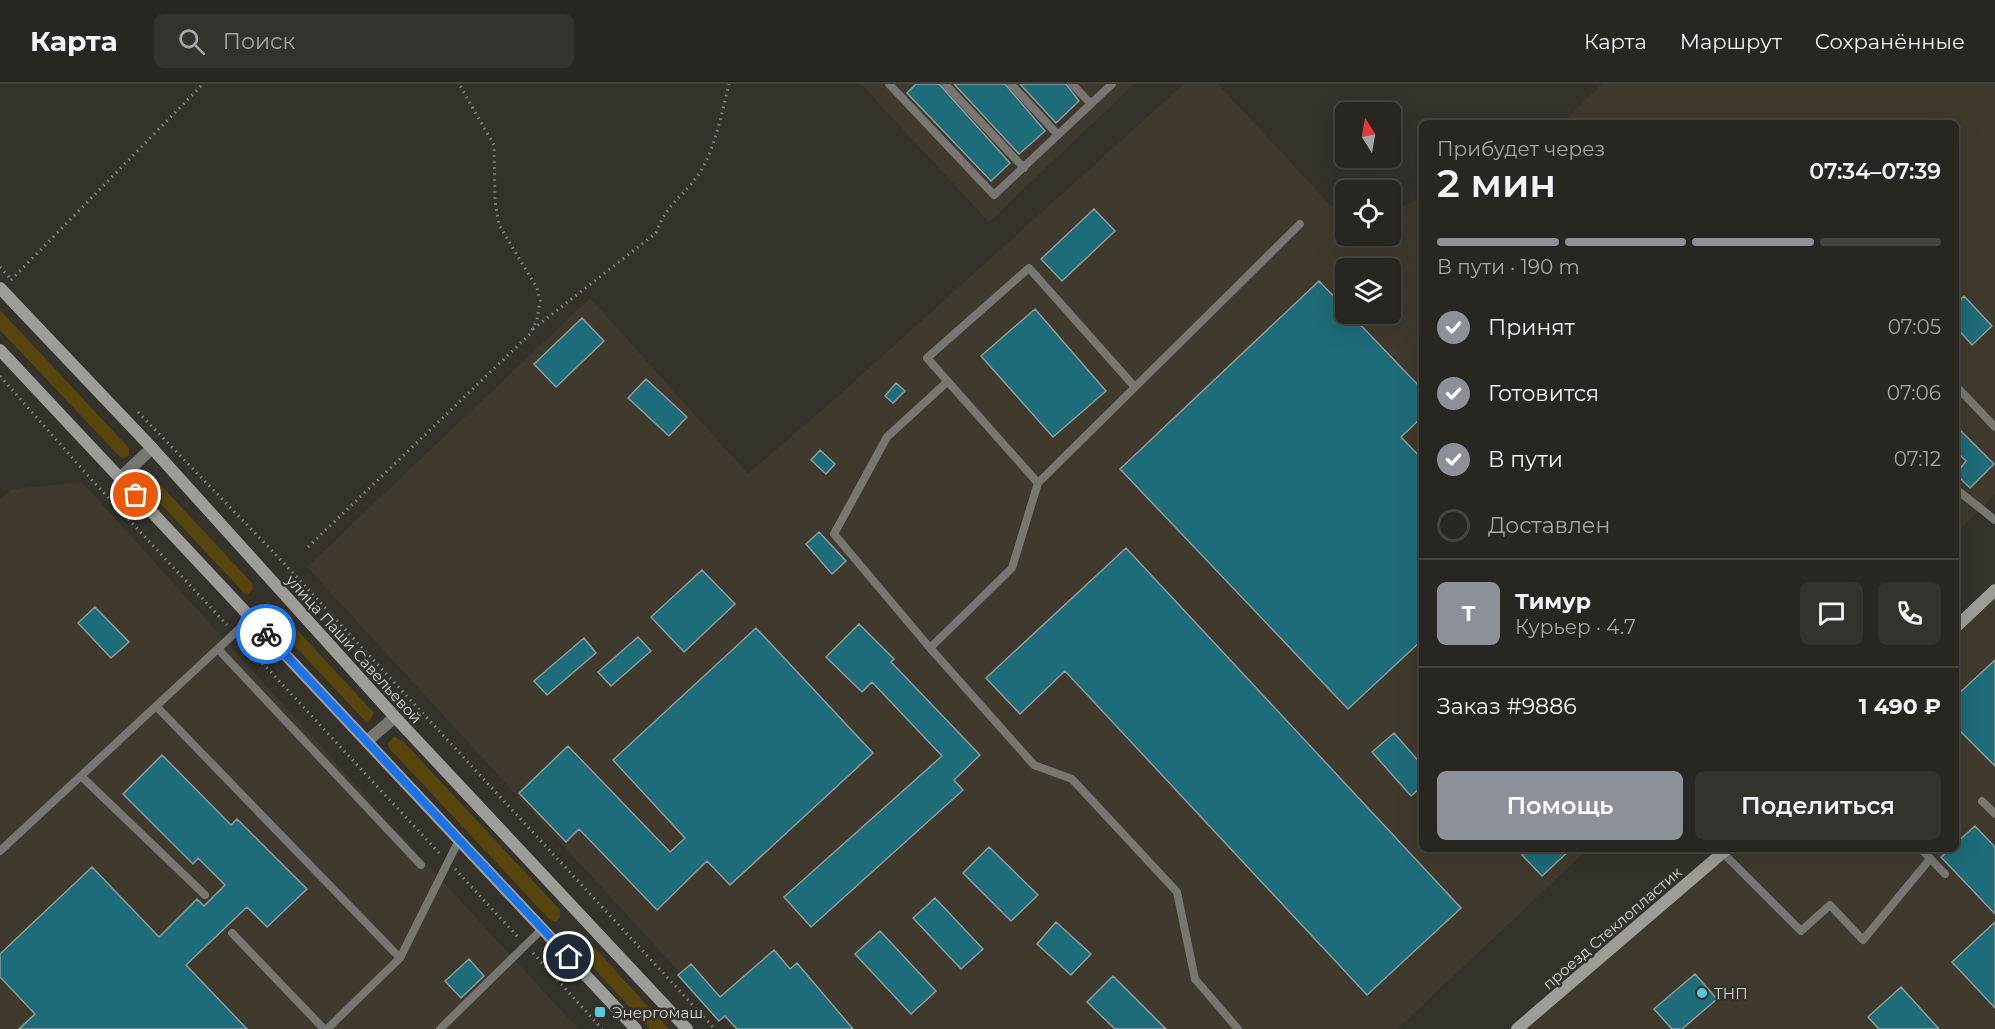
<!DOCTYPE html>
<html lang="ru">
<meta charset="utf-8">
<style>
body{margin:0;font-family:Montserrat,sans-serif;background:#34322d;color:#f1f3f6;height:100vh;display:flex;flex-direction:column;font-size:22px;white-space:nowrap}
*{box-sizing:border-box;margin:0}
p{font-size:20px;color:#a5a5a5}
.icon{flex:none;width:33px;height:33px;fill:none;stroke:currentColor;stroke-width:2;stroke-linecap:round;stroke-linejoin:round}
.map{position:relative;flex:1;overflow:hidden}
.sheet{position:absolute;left:1419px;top:36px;width:540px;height:732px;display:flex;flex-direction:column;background:#282620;border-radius:9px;box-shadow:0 6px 24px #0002,0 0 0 2px #44433e}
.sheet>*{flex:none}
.needle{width:39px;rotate:349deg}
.controls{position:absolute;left:1335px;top:18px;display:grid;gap:12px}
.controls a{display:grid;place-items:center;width:66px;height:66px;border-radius:9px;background:#282620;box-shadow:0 6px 24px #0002,0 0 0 2px #44433e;font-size:30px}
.pin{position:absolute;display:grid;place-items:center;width:51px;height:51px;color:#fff;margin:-26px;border:3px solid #fff;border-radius:50%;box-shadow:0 2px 6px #0007}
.courier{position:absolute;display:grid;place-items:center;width:60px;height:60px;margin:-30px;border:4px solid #1a73e8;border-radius:50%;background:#fff;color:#222;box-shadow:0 2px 8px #0007}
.headline em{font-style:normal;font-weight:600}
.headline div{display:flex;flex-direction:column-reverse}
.headline{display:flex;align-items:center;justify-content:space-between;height:102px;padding:0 18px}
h1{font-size:39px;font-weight:600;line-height:45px}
.bar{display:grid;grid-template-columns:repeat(4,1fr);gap:9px 6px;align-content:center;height:72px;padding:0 18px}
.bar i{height:8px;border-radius:4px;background:#44433e}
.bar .active{background:#8c9099}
.bar p{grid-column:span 4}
.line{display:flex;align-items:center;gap:15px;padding:0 18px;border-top:2px solid #44433e}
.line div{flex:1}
.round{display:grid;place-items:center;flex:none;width:63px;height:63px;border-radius:9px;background:#34322d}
ol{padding:0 18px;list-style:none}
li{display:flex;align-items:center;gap:18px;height:66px}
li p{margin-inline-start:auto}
li .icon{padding:6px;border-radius:50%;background:#8c9099;color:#fff;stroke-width:4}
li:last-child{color:#a5a5a5}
li i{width:33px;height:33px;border:3px solid #44433e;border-radius:50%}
.action{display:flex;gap:12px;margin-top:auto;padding:12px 18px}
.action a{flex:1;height:69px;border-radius:9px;background:#8c9099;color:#fff;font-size:24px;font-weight:600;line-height:69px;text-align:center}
.action a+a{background:#34322d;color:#f1f3f6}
header{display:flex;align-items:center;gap:36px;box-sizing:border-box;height:84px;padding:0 30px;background:#282620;border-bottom:2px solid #44433e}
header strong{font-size:28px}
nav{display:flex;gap:33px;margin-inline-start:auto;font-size:21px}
.search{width:420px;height:54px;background:#34322d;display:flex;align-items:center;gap:15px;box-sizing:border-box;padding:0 21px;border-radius:9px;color:#a5a5a5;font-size:22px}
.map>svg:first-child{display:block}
</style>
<header>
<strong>Карта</strong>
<div class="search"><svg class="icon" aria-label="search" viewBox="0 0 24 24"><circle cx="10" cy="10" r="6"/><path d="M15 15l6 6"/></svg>Поиск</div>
<nav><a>Карта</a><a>Маршрут</a><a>Сохранённые</a></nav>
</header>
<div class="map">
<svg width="1995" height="945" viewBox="0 0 1995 945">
<rect width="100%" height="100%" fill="#35322b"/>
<!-- built -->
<path fill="#3f3a2d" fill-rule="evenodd" d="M861,0H1134L989,138Z
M1184,0H1218L1345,137L1346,152H1390L1391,128L1422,113V765H1588L1397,945H732L307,483L590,214L748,390L836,314ZM1346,184H1390V230H1346Z
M1602,0H1995V410L1956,449V39H1562Z
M82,398L477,835L578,945H0V415L12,405Z
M1995,514V945H1527L1729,765H1956V552Z"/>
<!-- green -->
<path fill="#57450d" d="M0,226L129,364V370L125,374L120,373L0,246Z
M151,394L156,396L252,499L253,505L249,510L244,509L146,404V398Z
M268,518L276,523L374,629L369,638H366L262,527V522Z
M394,653L403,657L560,826V833L556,838L549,835L389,664L388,659Z
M580,853L589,858L669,945H650L574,863V859Z"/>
<!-- building -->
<path fill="#1e6b79" stroke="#909b9d" stroke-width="1.5" d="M916,0H939L1010,79L991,97L907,9Z
M954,0H1005L1045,47L1019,70Z
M1020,0H1066L1079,17L1056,39Z
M1094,125L1115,147L1062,197L1041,175Z
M1319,197L1346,225V230H1350L1422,305V333L1401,353L1422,375V556L1348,625L1120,385Z
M1964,212L1992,242L1972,261L1956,243V220Z
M1035,225L1106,307L1053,353L981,272Z
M582,234L604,257L556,303L534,280Z
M646,295L687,333L669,352L628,314Z
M896,299L905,307L893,319L885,312Z
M1956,342L1994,380L1970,404L1956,390L1966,377L1956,367Z
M820,366L835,380L826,390L811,376Z
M819,448L846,477L832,490L806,460Z
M1126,464L1461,824L1367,911L1065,587L1020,630L986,594Z
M702,486L735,520L684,568L651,533Z
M95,523L129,558L111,574L78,539Z
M859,540L894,575L891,578L980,671L954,696L963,706L811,843L784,813L942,672L872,598L862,608L826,573Z
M756,544L873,669L730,801L707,777L657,826L579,745L566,758L519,709L568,662L670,768L685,754L613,676Z
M638,553L651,567L611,602L598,588Z
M584,554L596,569L547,611L534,597Z
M1995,576V682L1956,643V612Z
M1394,649L1422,681V702L1411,712L1372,668Z
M162,671L231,741L237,735L307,805L267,843L247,823L186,881L247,945H19L35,930L0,893V870L92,783L159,853L197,815L204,822L225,801L198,774L193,780L123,710Z
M1975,742L1995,763V830L1941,773L1950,765H1956V759Z
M989,763L1038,811L1011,837L963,789Z
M1527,765H1571L1542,792L1522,771Z
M935,814L983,865L961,885L913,834Z
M1056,838L1091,870L1071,891L1037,860Z
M1995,838V924L1952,878Z
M880,847L936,907L911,930L855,870Z
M774,866L790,885L797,879L853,945H737L725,932L719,937L678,891L691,880L720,913Z
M469,875L484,892L461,914L445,897Z
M1695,890L1717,915L1682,945H1672L1654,925Z
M1113,892L1166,945H1115L1087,918Z
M1901,903L1939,945H1879L1868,933Z"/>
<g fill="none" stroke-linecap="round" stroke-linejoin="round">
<!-- path -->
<path stroke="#888580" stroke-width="3" stroke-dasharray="1.5 4.5" stroke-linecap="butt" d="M0,183L9,193
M11,196L203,0
M533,245L656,149C667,117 687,111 702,85C716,60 722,28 729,0
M0,292L91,395L227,541
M138,328L279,474L715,945
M308,463L530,250L537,236L540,217L537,204L499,141L495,117L494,61L459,0
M242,557L440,770
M455,785L518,853
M533,869L602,945"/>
<!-- lane -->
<path stroke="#777672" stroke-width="8" d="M889,0L994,111L1112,0
M945,0L1024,84
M1011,0L1058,51
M1072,0L1091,20
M1956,302L1995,343
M1038,399L927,274L1029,184L1134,302
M1956,405L1995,436
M930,564L834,450L887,353L947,298
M218,565L421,781
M156,622L400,874L327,945
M81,692L205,811
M1982,717L1995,730
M1921,765L1945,790
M0,767L251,534
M1723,769L1801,847L1830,821L1863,856L1930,775
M232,849L324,945
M400,874L459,756
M440,945L542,845
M1238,945L1195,895L1177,808L1072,695L1034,681L930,564L1012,484L1038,399L1300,140"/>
<!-- street -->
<path stroke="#777672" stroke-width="12" d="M120,394L152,364
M367,657L395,633"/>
<!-- secondary -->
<path stroke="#9e9c96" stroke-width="12" d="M0,204L152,364L395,633L687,945
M0,266L636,945
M1956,543L1995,506
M1517,945L1727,765"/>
</g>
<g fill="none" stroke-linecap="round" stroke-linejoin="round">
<!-- done -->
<path stroke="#9e9c97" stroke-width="6" stroke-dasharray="0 10.8" d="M136,411L266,550"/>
<!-- route -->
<path stroke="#1a73e8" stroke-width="8" d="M266,550L569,873"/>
</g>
<!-- markers -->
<g fill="#56c9e1" stroke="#35322b" stroke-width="2">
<circle cx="1702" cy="909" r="6"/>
<rect x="594" y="922" width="12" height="12" rx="3"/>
</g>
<g text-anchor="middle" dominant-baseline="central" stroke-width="5" stroke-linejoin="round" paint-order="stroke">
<!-- street labels -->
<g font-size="15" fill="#d7d5d1" stroke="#35322b">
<text transform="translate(354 565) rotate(48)">улица Паши Савельевой</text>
<text transform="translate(1612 844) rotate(-41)">проезд Стеклопластик</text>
</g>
<!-- poi labels -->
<g font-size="15" fill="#d7d5d1" stroke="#35322b" text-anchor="start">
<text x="1714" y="909">ТНП</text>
<text x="612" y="928">Энергомаш</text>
</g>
</g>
</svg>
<div class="controls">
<a><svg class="needle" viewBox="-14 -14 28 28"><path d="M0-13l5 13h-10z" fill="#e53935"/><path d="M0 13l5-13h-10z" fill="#a5a5a5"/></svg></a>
<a><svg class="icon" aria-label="locate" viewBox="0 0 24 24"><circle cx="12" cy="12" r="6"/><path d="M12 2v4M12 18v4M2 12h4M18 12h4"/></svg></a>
<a><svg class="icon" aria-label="layers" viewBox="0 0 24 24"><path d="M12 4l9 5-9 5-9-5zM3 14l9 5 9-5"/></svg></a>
</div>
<div class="pin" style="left:136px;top:411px;background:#ea580c"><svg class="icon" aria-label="bag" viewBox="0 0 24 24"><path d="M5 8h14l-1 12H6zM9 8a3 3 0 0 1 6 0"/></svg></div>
<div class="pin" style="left:569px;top:873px;background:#1f2937"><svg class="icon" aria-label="home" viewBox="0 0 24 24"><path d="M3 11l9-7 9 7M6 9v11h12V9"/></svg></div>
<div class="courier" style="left:266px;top:550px"><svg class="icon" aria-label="bike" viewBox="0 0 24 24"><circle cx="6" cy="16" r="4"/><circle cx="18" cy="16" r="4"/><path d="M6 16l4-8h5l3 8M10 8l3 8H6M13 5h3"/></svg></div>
<section class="sheet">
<div class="headline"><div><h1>2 мин</h1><p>Прибудет через</p></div><em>07:34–07:39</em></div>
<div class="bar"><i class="active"></i><i class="active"></i><i class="active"></i><i></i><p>В пути · 190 m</p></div>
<ol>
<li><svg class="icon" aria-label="check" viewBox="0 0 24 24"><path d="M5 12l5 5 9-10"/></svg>Принят<p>07:05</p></li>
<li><svg class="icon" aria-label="check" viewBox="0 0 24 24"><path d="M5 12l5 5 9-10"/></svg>Готовится<p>07:06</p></li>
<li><svg class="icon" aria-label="check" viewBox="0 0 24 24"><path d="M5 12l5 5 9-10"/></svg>В пути<p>07:12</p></li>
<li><i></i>Доставлен</li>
</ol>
<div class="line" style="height:108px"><b class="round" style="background:#8c9099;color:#fff">Т</b><div><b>Тимур</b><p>Курьер · 4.7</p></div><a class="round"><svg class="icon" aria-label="chat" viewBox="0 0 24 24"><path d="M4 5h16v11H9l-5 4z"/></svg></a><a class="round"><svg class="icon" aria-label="phone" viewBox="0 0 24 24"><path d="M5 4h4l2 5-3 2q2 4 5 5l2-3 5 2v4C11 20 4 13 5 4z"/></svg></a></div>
<div class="line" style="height:78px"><div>Заказ #9886</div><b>1 490 ₽</b></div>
<div class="action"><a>Помощь</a><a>Поделиться</a></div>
</section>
</div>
